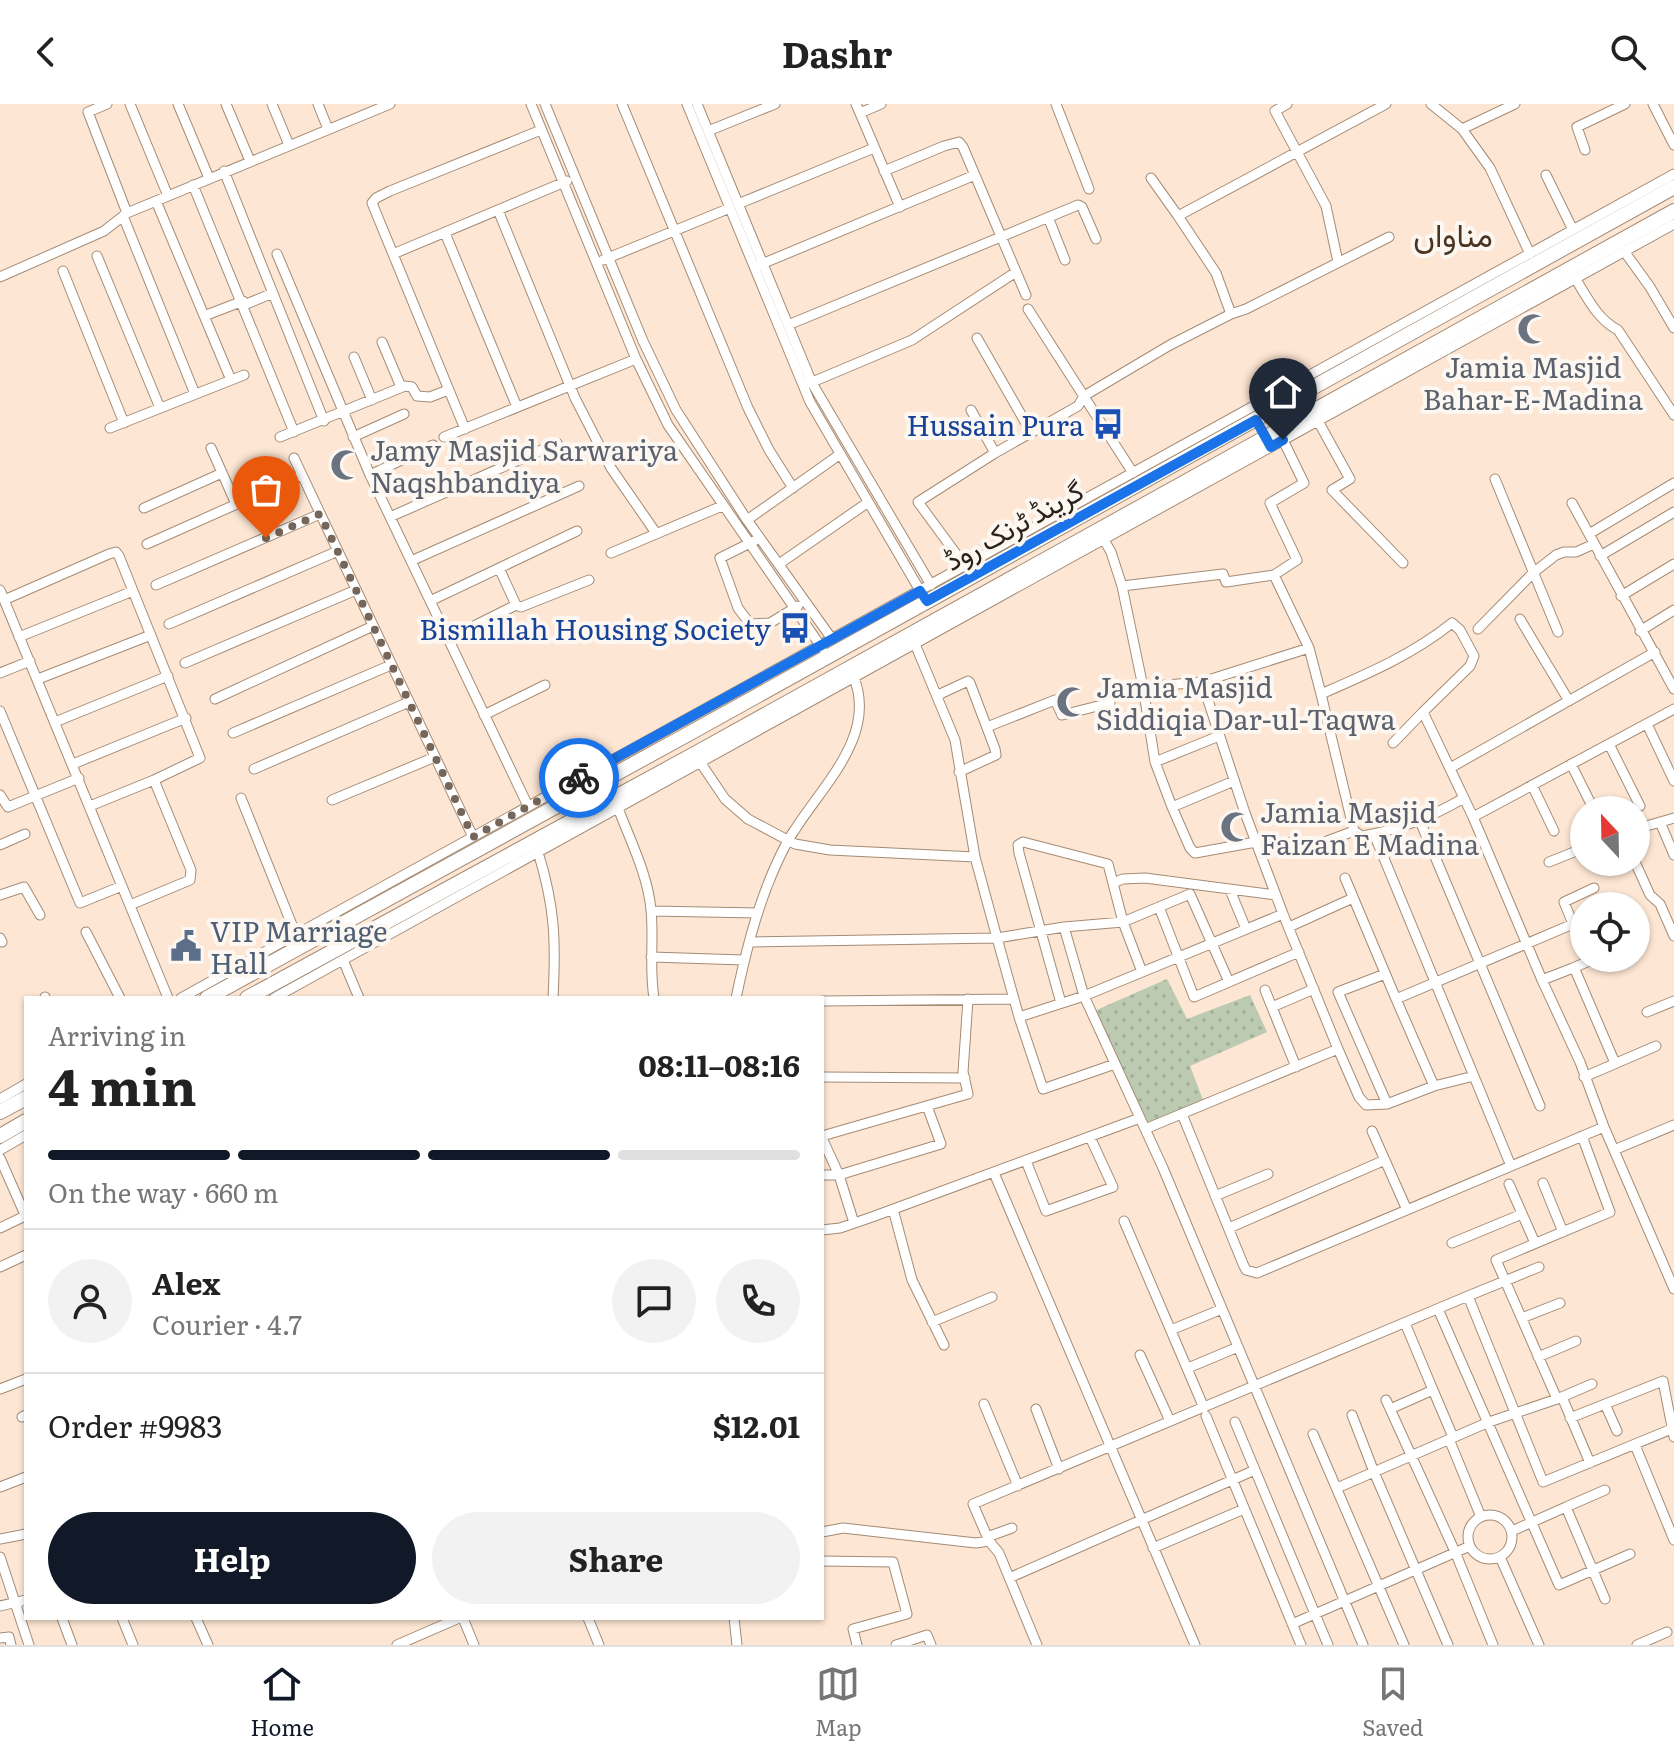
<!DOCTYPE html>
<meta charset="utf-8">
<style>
body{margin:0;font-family:Literata,Vazirmatn,serif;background:#f2f2f2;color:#222;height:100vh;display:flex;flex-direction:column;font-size:30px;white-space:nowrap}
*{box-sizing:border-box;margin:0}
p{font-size:26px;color:#767676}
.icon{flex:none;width:44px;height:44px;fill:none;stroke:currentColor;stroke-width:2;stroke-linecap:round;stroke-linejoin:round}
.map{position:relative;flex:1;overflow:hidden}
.side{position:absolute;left:24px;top:892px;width:800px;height:624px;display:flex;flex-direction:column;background:#fff;border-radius:0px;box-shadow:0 2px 6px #0004}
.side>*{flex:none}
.needle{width:52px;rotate:338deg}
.fabs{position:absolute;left:1570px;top:692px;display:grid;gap:16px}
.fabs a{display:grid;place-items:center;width:80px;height:80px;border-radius:50%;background:#fff;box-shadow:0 2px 6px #0004;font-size:40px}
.pin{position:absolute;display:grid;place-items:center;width:68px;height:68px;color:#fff;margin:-82px -34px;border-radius:50% 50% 50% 0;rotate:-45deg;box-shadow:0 0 8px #0007}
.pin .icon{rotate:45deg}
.courier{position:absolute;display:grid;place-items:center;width:80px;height:80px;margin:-40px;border:6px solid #1a73e8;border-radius:50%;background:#fff;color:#222;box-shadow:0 2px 10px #0007}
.head em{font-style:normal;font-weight:700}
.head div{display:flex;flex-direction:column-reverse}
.head{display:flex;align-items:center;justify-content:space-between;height:136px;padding:0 24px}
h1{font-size:52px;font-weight:700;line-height:60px}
.bar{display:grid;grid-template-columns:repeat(4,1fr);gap:12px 8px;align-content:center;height:96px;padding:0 24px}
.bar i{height:10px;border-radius:6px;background:#e0e0e0}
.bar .active{background:#111827}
.bar p{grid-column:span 4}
.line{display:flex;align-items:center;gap:20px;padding:0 24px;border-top:2px solid #e0e0e0}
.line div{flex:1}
.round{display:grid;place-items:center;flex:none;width:84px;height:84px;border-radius:42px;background:#f2f2f2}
.cta{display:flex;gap:16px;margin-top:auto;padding:16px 24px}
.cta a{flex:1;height:92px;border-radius:48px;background:#111827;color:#fff;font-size:32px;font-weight:700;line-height:92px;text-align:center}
.cta a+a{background:#f2f2f2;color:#222}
header{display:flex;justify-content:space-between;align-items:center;height:104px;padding:0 24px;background:#fff;font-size:36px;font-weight:700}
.tab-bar{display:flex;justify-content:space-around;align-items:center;height:112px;border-top:2px solid #e0e0e0;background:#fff;font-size:22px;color:#767676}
.tab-bar a{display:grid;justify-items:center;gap:4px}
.tab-bar .active{color:#111827}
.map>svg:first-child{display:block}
</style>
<header><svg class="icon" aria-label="back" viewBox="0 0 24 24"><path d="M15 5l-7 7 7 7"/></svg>Dashr<svg class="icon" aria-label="search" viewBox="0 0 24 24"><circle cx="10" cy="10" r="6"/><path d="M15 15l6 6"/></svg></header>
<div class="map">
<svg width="1674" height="1541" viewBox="0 0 1674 1541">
<defs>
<pattern id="park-dots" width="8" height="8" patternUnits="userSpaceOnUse" patternTransform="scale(2)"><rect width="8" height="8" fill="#bbcab1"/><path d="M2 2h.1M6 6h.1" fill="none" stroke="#a1ad98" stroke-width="1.8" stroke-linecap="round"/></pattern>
</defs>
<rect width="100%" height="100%" fill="#fde6d3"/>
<!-- park -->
<path fill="url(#park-dots)" d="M1167,875L1187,915L1250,891L1267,928L1190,962L1205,1001L1145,1025L1092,908Z"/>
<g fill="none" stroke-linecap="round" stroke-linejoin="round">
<defs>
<path id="minor" d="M107,0L88,8L127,109
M130,0L168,92
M178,0L209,74
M226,0L250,57
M272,0L289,41
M318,0L328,25
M531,0L636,255L668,321L822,544
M545,0L643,237L676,306L747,416L832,535
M622,0L748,304L769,346L793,384
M687,0L810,298L922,490
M697,0L812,279L931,481
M856,0L900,103
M1056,0L1089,85
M1287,0L1275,7L1326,102L1338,158
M1386,0L1178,112L1216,169L1231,210L1246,205L1389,133
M1431,0L1462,25L1490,64L1530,150
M1653,0L1674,41
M860,9L881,0
M1462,25L1515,0
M708,27L775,0
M1585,46L1577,23L1625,0
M224,67L324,317
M884,67L944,42L959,38L963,43L1026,191
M1546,71L1573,126
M1151,74L1178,112
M193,81L294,328
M156,97L231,276
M738,100L874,44
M498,106L575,294L611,364L656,429
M123,112L195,290
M1048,113L1065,156
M445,129L517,303
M1624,147L1650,183L1674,224
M277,150L370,371L528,702
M393,150L567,77
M97,152L160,304
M603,156L730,104
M757,162L975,71
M63,167L124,319
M0,173L104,127L127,109L390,0
M1575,174C1587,193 1597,215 1618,226L1674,311
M244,201L273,189
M1028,205L1133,369
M204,212L243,197
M788,221L1078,101L1082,103L1096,135
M977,234L1031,328
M382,238L401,283
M354,253L372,296
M810,279L912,236L1016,168
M971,306L995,349
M1318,317L1350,375L1332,386L1403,459
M110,324L244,271
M465,325L372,99L376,94L390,87L541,26
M280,333L405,282L412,283L417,292L430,293L448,286
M353,333L404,310
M444,333L636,255
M211,344L236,400
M294,354L473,733
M370,371L433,341
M1495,375L1558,528
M1572,399L1674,585
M144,404L222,369
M390,413L557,339
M747,416L839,351
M1589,430L1674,379
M760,434L720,454L738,504L750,520L770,519L798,502
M1104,436L1111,448L1122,482L1223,470L1226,478L1274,471L1309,544L1321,590C1367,570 1412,551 1452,519L1460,526L1474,552L1470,562L1423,608L1473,713L1674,605
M147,440L302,371
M611,449L722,402
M1600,452L1674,408
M411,457L579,382
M779,460L867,399
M965,462L918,398L995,349L1078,302L1084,292L1170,241L1231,210
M499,464L516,501
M1274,471L1297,456L1270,399L1304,379L1283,336
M156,481L320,410
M1122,482L1143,583L1202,578L1309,544
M0,486L168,894
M1621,492L1674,460
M4,496L109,450L116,448L119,452L200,654L154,676
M430,497L577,427
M1520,515L1569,597
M169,520L338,447
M1478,525L1533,469L1556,451L1564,448H1576L1594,440
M1640,527L1674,506
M19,533L133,487
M448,535L516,501L521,503L589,476
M915,540L955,636L975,753L997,834L1064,823L1084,892L1163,1064L1363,1541
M185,559L356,486
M0,569L30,557
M38,575L151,531
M938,591L968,577L970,579L995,645L996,651L959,668
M215,595L373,522
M0,607L80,799L122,782
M484,611L545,581
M55,618L168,572
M1647,620L1674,677
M987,623L1055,596L1062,611L1110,599V592L1143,583L1155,658L1172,703L1190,744L1195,749L1256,738L1322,739L1354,727L1321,590
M233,629L391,561
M1393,639L1423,608
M1609,640L1640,702
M700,658L725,695L748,715L795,740L830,746L975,753
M1155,658L1219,632
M73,660L186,614
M1571,660L1594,706
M1450,664L1655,548
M254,665L409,598
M1532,681L1554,727
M0,691L8,703L79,674
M241,694L296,831
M332,696L435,653
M90,702L154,676L191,766L190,776L130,801
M1172,703L1234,677
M618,704C630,736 648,771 651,806C654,835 649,864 654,894
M1420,717L1540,1002
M1660,718L1674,751
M1636,725L1674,714
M1354,727L1362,732C1402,725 1429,714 1464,694
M1374,730L1511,1062
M0,741L25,730
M538,748C555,803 556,837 553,894
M1549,758L1584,744
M1635,758L1650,791L1660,800L1674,832
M1345,774L1396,895L1573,820L1564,798L1594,784
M1113,779L1123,775L1145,774L1276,791
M1230,786L1246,825
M0,791L24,783L40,811
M1159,803L1194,893L1299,848
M651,807L758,809
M1064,823L1123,818L1190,790L1229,878
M1289,823L1353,794
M86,828L120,894
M0,834L2,838
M750,838L997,834L1019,913L1043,985L1115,960
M651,853L744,856
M343,856L359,894
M1573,864L1596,854
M1385,870L1338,888L1387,1000
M1542,876L1573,864L1576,868L1615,959
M1265,886L1296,963
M45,893V894
M181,894L1674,70
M274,894L1674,120
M736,894C745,852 755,810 772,770C778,756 785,740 794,727C822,682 877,632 854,574
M1396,895L1434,982L1474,972
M822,897L1014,895
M1061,899L1019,749L1018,741L1023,738L1108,760L1123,818L1142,868
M1272,903L1314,885
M1647,908L1674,897
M1019,913L1084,892L1283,810L1245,709L1202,578
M1338,945L1359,993L1366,1001L1387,1000L1434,982
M822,973L965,974
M1584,973L1656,942
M0,995L26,980
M1182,1010L1243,1160L1246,1166L1257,1169L1604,1023L1580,958L1542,876L1473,713
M1604,1023L1674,1185
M1145,1025L1338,945L1283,810
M1372,1027L1407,1106
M822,1032L968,990L963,968L968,895
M822,1034L839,1071L854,1119
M0,1046L26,1031
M1614,1046L1674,1021
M0,1054L26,1113
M1026,1057L1046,1107L1113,1083L1090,1033
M994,1069L1195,1541
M822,1071H839L941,1040L927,1002
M1543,1079L1563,1128
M1509,1080L1535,1139
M1215,1092L1268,1070
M893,1105L912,1176L944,1241
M1124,1117L1204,1304
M0,1124L25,1112
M1229,1124L1385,1056
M822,1126L840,1124L872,1113L1140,1014
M1452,1139L1522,1110
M0,1163L26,1151
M1539,1163L1468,1192L1543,1378L1674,1324
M1438,1205L1559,1481L1630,1450
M1522,1214L1560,1199
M932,1218L992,1193
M1171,1226L1222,1205
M1140,1251L1170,1317
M1538,1253L1576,1237
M1188,1264L1238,1243
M0,1285L26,1275
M1433,1286L1453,1333
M1562,1293L1590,1359
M1557,1295L1592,1280
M1386,1296L1456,1450L1493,1541
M984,1300L1018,1382
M1605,1300L1617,1327
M1036,1305L1059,1365
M1390,1305L1433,1286L1405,1219
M1352,1311L1374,1368L1448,1541
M1206,1312L1301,1541
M22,1313L26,1311
M1570,1314L1663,1277L1674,1333
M1235,1318L1328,1541
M1313,1330L1404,1541
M1449,1335L1481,1413
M1635,1341L1674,1436
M0,1383L26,1373
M1337,1384L1489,1318L1557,1295L1496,1156L1610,1108L1582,1032
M1566,1403L1605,1386
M1468 1433a22 22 0 1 1 44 0a22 22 0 1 1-44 0Z
M1512,1427L1566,1403L1605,1495
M822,1428L843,1424L976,1439L989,1437
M987,1433L1012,1424
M0,1435L26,1430
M1153,1444L1244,1405
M0,1453L29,1541
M1500,1453L1539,1541
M822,1457L893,1458L907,1510L853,1525L857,1541
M1009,1474L1255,1366
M0,1502L26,1496
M62,1514L72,1541
M122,1514L133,1541
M196,1514L208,1541
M463,1514L474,1541
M588,1514L599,1541
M734,1514L737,1541
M1292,1520L1470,1442
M0,1534L9,1533L11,1541
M397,1541L459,1514
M896,1541L927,1531L931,1541
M1037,1541L999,1449L989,1437L973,1400L1468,1192
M1637,1541L1667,1528"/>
<path id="highway" d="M207,894L690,629L1674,83
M247,894L700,647L1674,107
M0,1008L26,994
M0,1032L26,1017"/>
</defs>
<!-- minor casing -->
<use href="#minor" stroke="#a58b74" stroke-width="11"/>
<!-- highway casing -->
<use href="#highway" stroke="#a58b74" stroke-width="16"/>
<!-- minor -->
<use href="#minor" stroke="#fff" stroke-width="9"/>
<!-- highway -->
<use href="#highway" stroke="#fff" stroke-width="14"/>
</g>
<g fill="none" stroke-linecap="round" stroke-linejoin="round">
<!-- done -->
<path stroke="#756659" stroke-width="8" stroke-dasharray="0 14.4" d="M266,434L320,410L473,733L579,674"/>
<!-- route -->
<path stroke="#1a73e8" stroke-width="10" d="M579,674L920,487L927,497L1256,316L1271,343L1283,336"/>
</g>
<!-- icons -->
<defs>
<symbol id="mosque-bare" viewBox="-9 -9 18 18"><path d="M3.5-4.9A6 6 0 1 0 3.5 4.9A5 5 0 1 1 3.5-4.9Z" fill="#6b7280" stroke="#fdf7f2" stroke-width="2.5" paint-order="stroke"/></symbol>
<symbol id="bus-bare" viewBox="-9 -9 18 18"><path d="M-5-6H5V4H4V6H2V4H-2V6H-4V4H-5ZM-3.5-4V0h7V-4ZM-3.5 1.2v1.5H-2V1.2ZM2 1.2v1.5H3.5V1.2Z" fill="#1a4fb4" stroke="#fdf7f2" stroke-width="2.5" paint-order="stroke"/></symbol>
<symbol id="civic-bare" viewBox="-9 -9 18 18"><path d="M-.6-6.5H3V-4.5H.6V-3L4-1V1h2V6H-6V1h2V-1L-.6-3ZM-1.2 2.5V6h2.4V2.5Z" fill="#5c6f8a" stroke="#fdf7f2" stroke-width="2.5" paint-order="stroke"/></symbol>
</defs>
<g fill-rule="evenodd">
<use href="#mosque-bare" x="1511" y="203" width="44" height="44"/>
<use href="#bus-bare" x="1086" y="298" width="44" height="44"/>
<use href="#mosque-bare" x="324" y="339" width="44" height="44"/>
<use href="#bus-bare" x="773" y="502" width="44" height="44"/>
<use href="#mosque-bare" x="1050" y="576" width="44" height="44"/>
<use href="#mosque-bare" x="1214" y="701" width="44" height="44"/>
<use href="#civic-bare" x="164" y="820" width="44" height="44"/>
</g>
<g text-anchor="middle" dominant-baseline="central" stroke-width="8" stroke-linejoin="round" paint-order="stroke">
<!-- worship labels -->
<g font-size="28" fill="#5b616d" stroke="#fdf7f2" text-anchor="start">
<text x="1533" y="262" text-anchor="middle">Jamia Masjid<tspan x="1533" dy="32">Bahar-E-Madina</tspan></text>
<text x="370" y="345">Jamy Masjid Sarwariya<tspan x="370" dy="32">Naqshbandiya</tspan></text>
<text x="1096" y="582">Jamia Masjid<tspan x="1096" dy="32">Siddiqia Dar-ul-Taqwa</tspan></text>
<text x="1260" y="707">Jamia Masjid<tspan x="1260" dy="32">Faizan E Madina</tspan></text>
</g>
<!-- transit labels -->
<g font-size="28" fill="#164399" stroke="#fdf7f2" text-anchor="end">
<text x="1084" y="320">Hussain Pura</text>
<text x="771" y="524">Bismillah Housing Society</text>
</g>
<!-- street labels -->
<g font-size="28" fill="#2c2118" stroke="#fdf7f2">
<text transform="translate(1013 420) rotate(-29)">گرینڈ ٹرنک روڈ</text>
</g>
<!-- service labels -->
<g font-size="28" fill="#4e5e75" stroke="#fdf7f2" text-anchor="start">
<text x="210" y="826">VIP Marriage<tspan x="210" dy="32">Hall</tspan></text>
</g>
<!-- quarter labels -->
<g font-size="32" fill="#4b3521" stroke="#fdf7f2">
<text x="1453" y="129">مناواں</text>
</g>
</g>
</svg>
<div class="fabs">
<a><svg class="needle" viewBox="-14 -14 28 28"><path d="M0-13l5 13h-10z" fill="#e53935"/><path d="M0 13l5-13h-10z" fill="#767676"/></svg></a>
<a><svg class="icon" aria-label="locate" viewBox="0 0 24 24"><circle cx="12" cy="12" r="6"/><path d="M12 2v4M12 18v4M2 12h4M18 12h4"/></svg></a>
</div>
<div class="pin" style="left:266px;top:434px;background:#ea580c"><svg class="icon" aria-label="bag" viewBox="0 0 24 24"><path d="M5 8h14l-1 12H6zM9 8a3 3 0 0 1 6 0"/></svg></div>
<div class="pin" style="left:1283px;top:336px;background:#1f2937"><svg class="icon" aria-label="home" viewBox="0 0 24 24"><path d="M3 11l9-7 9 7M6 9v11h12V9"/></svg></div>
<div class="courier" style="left:579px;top:674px"><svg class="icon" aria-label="bike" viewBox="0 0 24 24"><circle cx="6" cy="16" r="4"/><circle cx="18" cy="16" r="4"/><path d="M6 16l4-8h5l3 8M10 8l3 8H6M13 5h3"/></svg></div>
<section class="side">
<div class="head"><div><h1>4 min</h1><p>Arriving in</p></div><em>08:11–08:16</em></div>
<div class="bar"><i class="active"></i><i class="active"></i><i class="active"></i><i></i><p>On the way · 660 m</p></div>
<div class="line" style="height:144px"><a class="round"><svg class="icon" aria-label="person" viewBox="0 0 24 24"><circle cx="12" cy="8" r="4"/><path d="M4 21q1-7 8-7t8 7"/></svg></a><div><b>Alex</b><p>Courier · 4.7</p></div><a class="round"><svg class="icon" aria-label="chat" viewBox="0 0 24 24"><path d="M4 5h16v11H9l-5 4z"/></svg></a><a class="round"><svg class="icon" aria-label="phone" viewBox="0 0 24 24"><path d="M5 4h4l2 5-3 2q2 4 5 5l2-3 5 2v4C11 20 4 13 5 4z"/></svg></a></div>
<div class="line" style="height:104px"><div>Order #9983</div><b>$12.01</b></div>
<div class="cta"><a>Help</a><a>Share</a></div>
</section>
</div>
<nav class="tab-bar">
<a class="active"><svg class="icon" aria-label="home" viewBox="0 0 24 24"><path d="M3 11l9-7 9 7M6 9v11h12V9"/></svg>Home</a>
<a><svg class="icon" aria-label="map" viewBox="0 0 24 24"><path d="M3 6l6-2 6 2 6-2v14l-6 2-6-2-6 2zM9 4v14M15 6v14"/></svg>Map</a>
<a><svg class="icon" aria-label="saved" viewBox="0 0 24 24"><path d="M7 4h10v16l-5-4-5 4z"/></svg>Saved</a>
</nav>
